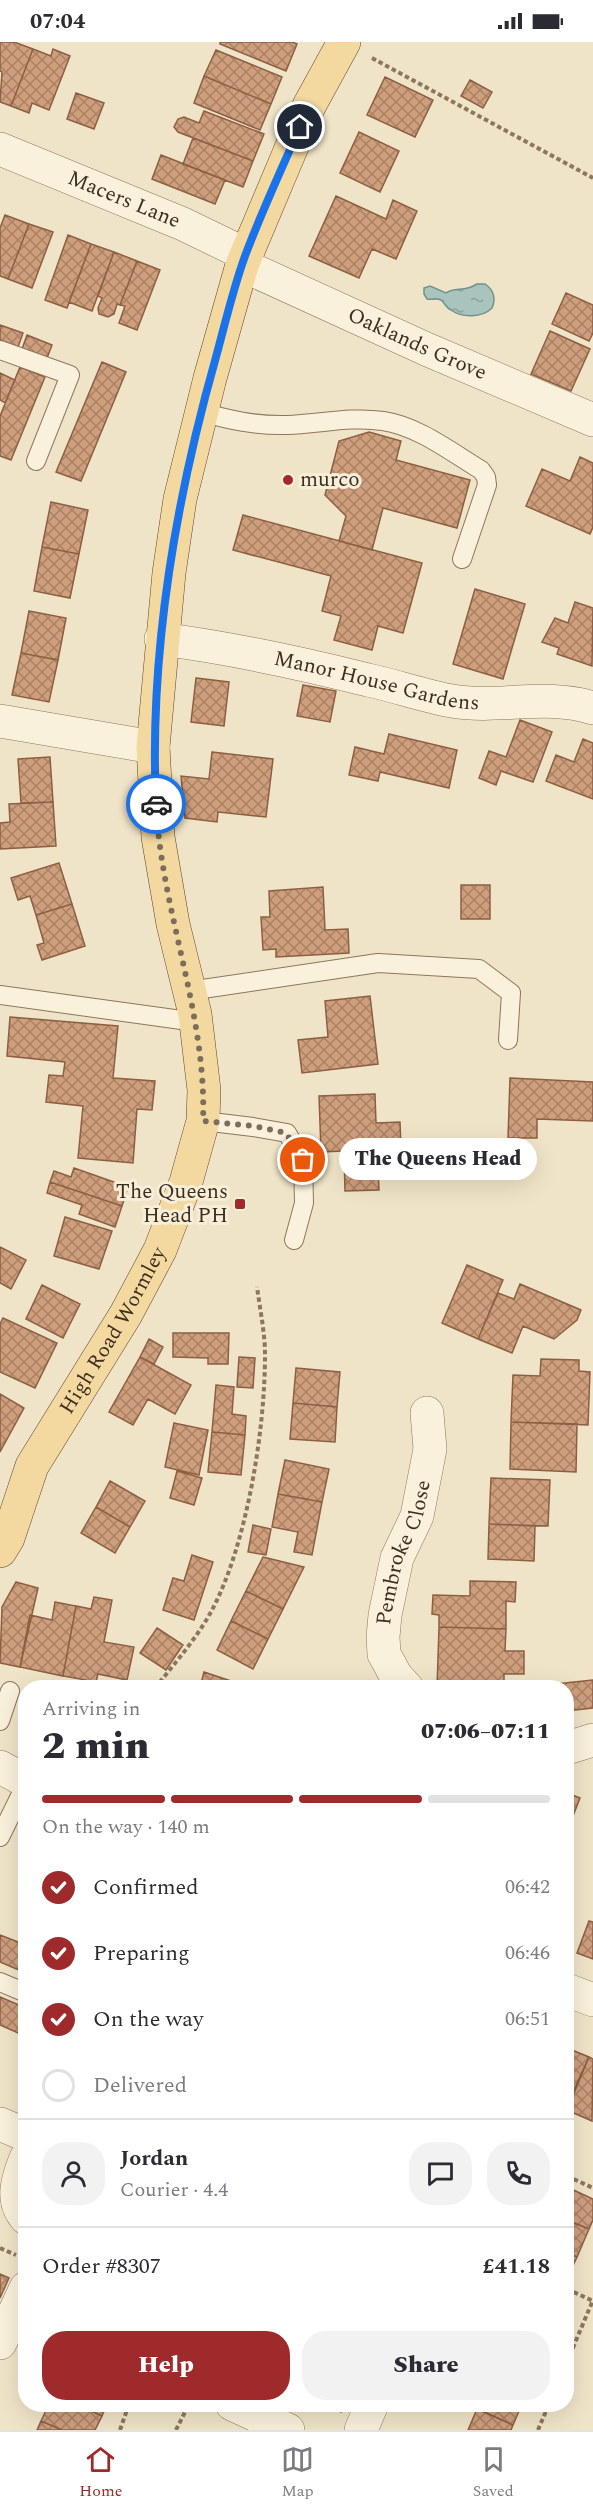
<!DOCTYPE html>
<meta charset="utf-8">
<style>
body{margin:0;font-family:Spectral,serif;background:#f2f2f3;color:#2b2b33;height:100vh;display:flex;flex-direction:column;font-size:22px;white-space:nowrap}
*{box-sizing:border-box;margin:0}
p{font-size:20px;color:#7c7c81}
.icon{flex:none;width:33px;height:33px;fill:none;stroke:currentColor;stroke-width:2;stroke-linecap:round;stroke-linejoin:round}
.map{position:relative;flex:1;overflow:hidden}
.drawer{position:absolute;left:18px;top:1638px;width:556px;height:732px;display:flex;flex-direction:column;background:#fff;border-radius:24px;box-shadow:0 6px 24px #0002}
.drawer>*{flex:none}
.pin{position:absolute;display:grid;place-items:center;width:51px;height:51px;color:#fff;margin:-26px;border:3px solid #fff;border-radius:50%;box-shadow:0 2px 6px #0007}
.courier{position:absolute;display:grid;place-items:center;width:60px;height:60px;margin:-30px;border:4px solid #1a73e8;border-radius:50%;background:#fff;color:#222;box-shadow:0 2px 8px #0007}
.bubble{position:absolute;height:42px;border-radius:21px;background:#fff;box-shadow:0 6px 24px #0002;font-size:20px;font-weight:800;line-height:42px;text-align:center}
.headline em{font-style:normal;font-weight:800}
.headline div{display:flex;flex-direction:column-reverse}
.headline{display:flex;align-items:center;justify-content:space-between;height:102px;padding:0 24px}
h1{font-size:39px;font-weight:800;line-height:45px}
.bar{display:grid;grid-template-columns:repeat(4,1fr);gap:9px 6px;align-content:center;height:72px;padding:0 24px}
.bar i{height:8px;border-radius:4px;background:#e1e1e2}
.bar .on{background:#9e2a2b}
.bar p{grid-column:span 4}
.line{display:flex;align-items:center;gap:15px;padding:0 24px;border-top:2px solid #e1e1e2}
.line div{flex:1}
.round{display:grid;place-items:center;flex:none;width:63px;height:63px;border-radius:24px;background:#f2f2f3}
ol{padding:0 24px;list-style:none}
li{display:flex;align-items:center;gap:18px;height:66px}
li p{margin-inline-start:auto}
li .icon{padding:6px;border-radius:50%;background:#9e2a2b;color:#fff;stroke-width:4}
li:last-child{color:#7c7c81}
li i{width:33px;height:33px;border:3px solid #e1e1e2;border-radius:50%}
.cta{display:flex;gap:12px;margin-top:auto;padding:12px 24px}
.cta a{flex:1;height:69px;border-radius:24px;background:#9e2a2b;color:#fff;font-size:24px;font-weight:800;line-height:69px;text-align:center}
.cta a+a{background:#f2f2f3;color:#2b2b33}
.status{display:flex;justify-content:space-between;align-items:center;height:42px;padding:0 30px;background:#fff;direction:ltr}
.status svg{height:16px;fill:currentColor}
.menu{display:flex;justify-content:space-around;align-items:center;height:84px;border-top:2px solid #e1e1e2;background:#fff;font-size:16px;color:#7c7c81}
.menu a{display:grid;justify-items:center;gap:3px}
.menu .on{color:#9e2a2b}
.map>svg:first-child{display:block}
</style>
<div class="status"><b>07:04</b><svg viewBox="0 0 49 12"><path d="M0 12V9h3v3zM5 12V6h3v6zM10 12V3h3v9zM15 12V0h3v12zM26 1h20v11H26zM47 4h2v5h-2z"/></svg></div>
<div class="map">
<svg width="593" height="2388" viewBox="0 0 593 2388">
<defs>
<pattern id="water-ripples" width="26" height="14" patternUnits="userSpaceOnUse" patternTransform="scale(1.5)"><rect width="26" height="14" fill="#a9c4bc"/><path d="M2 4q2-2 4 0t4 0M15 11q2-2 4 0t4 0" fill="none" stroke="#8ba098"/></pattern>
<pattern id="building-cross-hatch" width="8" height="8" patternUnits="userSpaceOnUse" patternTransform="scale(1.5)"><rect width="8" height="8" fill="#cf9f7d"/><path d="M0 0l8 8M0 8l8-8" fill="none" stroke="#a98266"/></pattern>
</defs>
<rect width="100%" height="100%" fill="#f0e4c8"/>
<!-- water -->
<path fill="url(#water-ripples)" stroke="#6f938a" stroke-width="1.5" d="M477,242H485C494,248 496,257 492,266C482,276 462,276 451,268C446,266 445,261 441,258C436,256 432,258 427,257L424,252V246L430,244L446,251C456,244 463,251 477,242Z"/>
<!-- building -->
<path fill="url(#building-cross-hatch)" stroke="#8d5f41" stroke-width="1.5" d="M0,0H14L33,7L11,64L0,60L2,30L0,29Z
M220,0H292L297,2L286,29L220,2Z
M33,7L51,14L53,7L70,14L49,68L32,61L29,71L11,64Z
M216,8L282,35L271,62L204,34Z
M204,34L271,62L260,88L194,61Z
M385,35L433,58L415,95L367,73Z
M470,38L492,50L483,66L461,54Z
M76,51L104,61L94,87L67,77Z
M204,69L264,92L253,119L178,90L174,85L178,77L184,75L199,81Z
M359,90L399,109L380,150L340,131Z
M193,96L253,119L243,145L183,122Z
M161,113L225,138L215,162L152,137Z
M336,154L386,177L393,158L417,169L396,217L372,207L359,236L309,214Z
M5,173L29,182L8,237L0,234V186Z
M29,182L53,190L32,246L8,237Z
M68,193L91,202L67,266L45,258Z
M91,202L114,210L92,269L69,260Z
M114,210L137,219L120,263L117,262L114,272L108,275L99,272L98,266L102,256L98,254Z
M137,219L160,228L137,288L119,281L125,264L120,263Z
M566,251L593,263V291L589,299L552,282Z
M0,283L23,291L18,305L0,298Z
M550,289L590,307L571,349L531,332Z
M27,293L52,303L47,316L22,307Z
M102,320L126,330L81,439L56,430Z
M20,325L45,335L11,418L0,414V374Z
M0,331L15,338L5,361L0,358Z
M369,390L401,399L396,418L470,438L457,486L383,466L372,508L339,499L346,474L325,453L339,399Z
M580,415L593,421V485L590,492L526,464L542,427L570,439Z
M51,460L88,468L79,512L42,505Z
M243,473L422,521L403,591L378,584L372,608L334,598L341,574L322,569L331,534L233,508Z
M42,505L79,512L70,556L34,549Z
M475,547L525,562L503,637L453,622Z
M575,560L593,566L592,624L557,612L559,606L542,600L555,576L568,581Z
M29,569L66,576L58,618L21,611Z
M21,611L58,618L49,660L12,653Z
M196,636L229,640L224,684L191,680Z
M303,643L336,649L330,680L297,674Z
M520,678L552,690L533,740L501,729L496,743L479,736L489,709L506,715Z
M389,692L457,708L449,746L380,730L378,739L349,733L355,705L384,712Z
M583,697L593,701V757L546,739L556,713L574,720Z
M212,710L273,717L266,775L218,770L217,780L185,776L181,734L209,737Z
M50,715L53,760L21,761L18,717Z
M53,760L56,804L0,807V781L10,780L9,762Z
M59,821L72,862L36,873L30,854L18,858L11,836Z
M461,843H490V877H461Z
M323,845L325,888L348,887L349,911L276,915V907L263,908L261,875H270L269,849Z
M72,862L85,904L42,918L37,903L44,901L36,873Z
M370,954L378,1022L302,1031L298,998L328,995L325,959Z
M10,975L118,984L113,1036L155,1039L152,1068L137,1067L133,1121L78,1116L83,1064L46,1060L49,1033L63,1034L65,1020L7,1014Z
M510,1036L593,1040V1079L537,1077V1096H508Z
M375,1052L376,1081L400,1080L401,1107L377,1108L379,1148L345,1149L344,1109L321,1110L319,1054Z
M74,1126L128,1145L122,1164L50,1140L54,1129L71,1135Z
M50,1140L122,1164L115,1185L79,1172L82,1163L47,1151Z
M65,1175L112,1189L99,1227L54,1214Z
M0,1205L26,1218L11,1247L0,1241Z
M467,1223L503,1238L478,1297L442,1281Z
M520,1242L581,1268L577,1278L554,1297L523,1284L512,1311L478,1297L498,1251L514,1257Z
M42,1243L80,1262L63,1296L26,1277Z
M3,1276L57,1301L35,1346L0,1330V1282Z
M173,1291H229L228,1322H208V1316L173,1315Z
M149,1297L163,1305L154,1322L140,1315Z
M140,1315L191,1343L175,1372L148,1357L133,1383L109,1370Z
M239,1315L255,1316L253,1346L237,1345Z
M541,1317L579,1318V1329L590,1330L588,1383L511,1380L513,1333L540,1334Z
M296,1326L340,1330L337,1365L293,1361Z
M216,1343L234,1345L232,1372L246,1374L245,1393L212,1390Z
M0,1352L24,1366L0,1410Z
M293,1361L337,1365L335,1400L290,1397Z
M511,1380L577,1382L576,1430L510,1427Z
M174,1381L208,1388L199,1433L165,1425Z
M212,1390L245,1393L241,1433L208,1430Z
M285,1418L329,1427L322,1460L278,1452Z
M177,1429L202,1436L194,1463L170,1456Z
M491,1436L550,1438L548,1484L489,1482Z
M110,1439L145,1459L130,1485L96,1465Z
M278,1452L322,1460L312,1513L294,1510L298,1490L272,1485Z
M96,1465L130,1485L115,1511L81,1491Z
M489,1482L535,1484L534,1519L488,1517Z
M253,1483L271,1487L266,1513L248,1510Z
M192,1513L213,1520L194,1578L163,1568L173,1536L184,1539Z
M263,1515L304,1525L283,1567L246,1549Z
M470,1539L516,1540L515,1560L506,1559V1587L439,1585V1573L432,1572L433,1553L470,1554Z
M16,1540L38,1546L20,1625L0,1621L2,1565Z
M246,1549L283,1567L268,1597L231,1579Z
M94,1555L112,1558L104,1600L134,1605L127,1638L98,1632L96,1640L63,1634L76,1564L91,1567Z
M55,1560L76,1564L63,1634L20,1625L30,1573L52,1578Z
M231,1579L268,1597L253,1627L217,1608Z
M439,1585L506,1587L505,1609H524V1632H504V1646H437Z
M157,1586L183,1603L166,1628L140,1611Z
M204,1630L237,1641L235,1646L200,1645Z
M593,1638V1666L567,1669V1646H537V1644Z
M567,1751L580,1756L568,1787L567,1786Z
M589,1879L593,1880V1917L577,1911Z
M0,1893L26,1903V1931L0,1920Z
M0,1955L26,1966L25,1994L0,1983Z
M567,2006L589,2015L567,2063Z
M589,2015L593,2017L592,2079L567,2068Z
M567,2145L593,2157V2178L589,2187L567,2178Z
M567,2178L589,2187L577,2215L567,2210Z
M567,2210L577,2215L567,2236Z
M0,2232L9,2236L0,2256Z
M49,2362H76L102,2374L95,2388H62L41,2379Z
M76,2362H107L102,2374Z
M325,2362H344L341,2370Z
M467,2362H522L513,2383Z
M477,2367L513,2383L511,2388H468Z
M41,2379L62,2388H37Z"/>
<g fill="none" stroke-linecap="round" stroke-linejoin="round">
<defs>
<path id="lane" d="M0,308L70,333L36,419
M201,370C230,378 256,384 287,383C319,382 351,374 383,379C418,384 451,410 481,428L486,435L487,443L462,517
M189,949L378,921L479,927L511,951L508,998
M0,953L196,980
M203,1079L253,1085L287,1091L303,1118L304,1161L294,1198
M0,1679L10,1649
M0,1795L26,1742
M0,1940L26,1951"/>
<g id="street">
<path id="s1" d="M0,107L183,182L245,212"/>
<path id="s2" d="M242,223L426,307L593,378"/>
<path id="s3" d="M161,597C231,606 300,621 368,638C396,644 424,654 452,659C500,667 546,651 593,666"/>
<path d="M0,679L153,705"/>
<path id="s4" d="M407,1646L396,1634L389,1621L384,1612L383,1595L385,1573L397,1516L417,1474L430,1407L427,1371"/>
<path d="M567,1706L593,1698"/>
<path d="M0,1725L26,1739"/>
<path d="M567,1948L593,1958"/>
<path d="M0,2082L26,2093"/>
<path d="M26,2116C18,2136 10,2158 26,2176"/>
<path d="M0,2301L26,2246"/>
<path d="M232,2362L288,2388"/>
<path d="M361,2388L372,2362"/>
</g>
<g id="primary">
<path id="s5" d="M0,1509L8,1496L32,1424L126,1272L160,1208L186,1140L203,1079L204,1048L195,972L173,882L158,795L153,705L169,531L180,457L210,336L242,223L309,64L344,0"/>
</g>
</defs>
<!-- lane casing -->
<use href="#lane" stroke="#8d765c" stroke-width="20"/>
<!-- street casing -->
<use href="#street" stroke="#8d765c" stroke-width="34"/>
<!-- primary casing -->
<use href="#primary" stroke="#5b4430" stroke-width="34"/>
<!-- path -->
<path stroke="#8d765c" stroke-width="4" stroke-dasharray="4.5 3" stroke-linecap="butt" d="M372,16L593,136
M155,1646C175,1621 197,1596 212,1568C247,1502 265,1388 265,1313C265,1291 260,1267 257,1245
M567,2134L593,2146
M0,2206L16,2213
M567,2247L593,2259
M567,2320L593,2258
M120,2388L129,2362
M176,2388L189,2362
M538,2388L549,2362"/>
<!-- lane -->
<use href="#lane" stroke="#faf1dc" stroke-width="18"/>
<!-- street -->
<use href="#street" stroke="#faf1dc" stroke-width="33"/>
<!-- primary -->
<use href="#primary" stroke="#f3d9a0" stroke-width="33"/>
</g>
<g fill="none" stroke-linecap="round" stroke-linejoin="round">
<!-- done -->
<path stroke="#7c6e5b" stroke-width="6" stroke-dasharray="0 10.8" d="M156,762C161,869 207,971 203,1079L253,1084L286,1091L303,1118"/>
<!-- route -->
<path stroke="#1a73e8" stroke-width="8" d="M156,762C149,611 175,460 216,315C225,282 233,247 245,214C261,171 281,128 300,85"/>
</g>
<!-- markers -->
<g fill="#9e2a2b" stroke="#f7eed8" stroke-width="2">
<circle cx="288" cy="438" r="6"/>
<rect x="234" y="1156" width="12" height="12" rx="3"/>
</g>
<g text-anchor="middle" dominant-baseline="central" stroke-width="6" stroke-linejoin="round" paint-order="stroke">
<!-- street labels -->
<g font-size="21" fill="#3d2e20" stroke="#f7eed8">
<text stroke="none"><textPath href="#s1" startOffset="134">Macers Lane</textPath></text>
<text stroke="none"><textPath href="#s2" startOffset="192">Oaklands Grove</textPath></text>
<text stroke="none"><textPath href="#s3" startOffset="220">Manor House Gardens</textPath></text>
<text stroke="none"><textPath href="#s5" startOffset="249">High Road Wormley</textPath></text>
<text stroke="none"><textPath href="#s4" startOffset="146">Pembroke Close</textPath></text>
</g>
<!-- poi labels -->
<g font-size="21" fill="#3d2e20" stroke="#f7eed8" text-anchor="start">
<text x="300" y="438">murco</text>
<text x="228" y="1150" text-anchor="end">The Queens<tspan x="228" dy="24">Head PH</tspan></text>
</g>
</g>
</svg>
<div class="pin" style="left:303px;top:1118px;background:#ea580c"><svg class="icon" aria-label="bag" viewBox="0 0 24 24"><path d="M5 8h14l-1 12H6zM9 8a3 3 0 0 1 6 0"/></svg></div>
<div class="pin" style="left:300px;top:85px;background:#1f2937"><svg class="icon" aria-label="home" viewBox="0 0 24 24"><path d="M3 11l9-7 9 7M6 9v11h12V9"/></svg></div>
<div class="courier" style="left:156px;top:762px"><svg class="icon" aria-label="car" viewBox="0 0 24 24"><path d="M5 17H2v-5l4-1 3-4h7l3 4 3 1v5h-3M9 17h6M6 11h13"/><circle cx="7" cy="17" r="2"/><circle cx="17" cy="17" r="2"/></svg></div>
<div class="bubble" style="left:339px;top:1096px;width:198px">The Queens Head</div>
<section class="drawer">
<div class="headline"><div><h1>2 min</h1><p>Arriving in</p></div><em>07:06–07:11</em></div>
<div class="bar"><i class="on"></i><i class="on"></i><i class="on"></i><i></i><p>On the way · 140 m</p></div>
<ol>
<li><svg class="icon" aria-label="check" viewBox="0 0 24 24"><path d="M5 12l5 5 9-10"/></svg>Confirmed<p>06:42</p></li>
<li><svg class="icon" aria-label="check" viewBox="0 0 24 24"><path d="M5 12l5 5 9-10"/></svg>Preparing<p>06:46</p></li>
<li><svg class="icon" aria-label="check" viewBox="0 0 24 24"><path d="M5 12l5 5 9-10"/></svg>On the way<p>06:51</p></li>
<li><i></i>Delivered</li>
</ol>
<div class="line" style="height:108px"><a class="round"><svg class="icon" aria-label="person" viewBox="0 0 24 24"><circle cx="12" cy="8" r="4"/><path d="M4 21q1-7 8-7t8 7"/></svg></a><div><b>Jordan</b><p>Courier · 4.4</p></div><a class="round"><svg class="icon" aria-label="chat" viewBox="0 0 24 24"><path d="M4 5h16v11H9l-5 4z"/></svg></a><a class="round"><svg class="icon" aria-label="phone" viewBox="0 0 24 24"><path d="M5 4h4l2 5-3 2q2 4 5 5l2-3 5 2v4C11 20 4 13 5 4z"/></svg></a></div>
<div class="line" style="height:78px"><div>Order #8307</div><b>£41.18</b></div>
<div class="cta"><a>Help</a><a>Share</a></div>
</section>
</div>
<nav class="menu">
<a class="on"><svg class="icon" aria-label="home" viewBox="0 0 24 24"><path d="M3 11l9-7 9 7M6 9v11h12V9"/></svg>Home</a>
<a><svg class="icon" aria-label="map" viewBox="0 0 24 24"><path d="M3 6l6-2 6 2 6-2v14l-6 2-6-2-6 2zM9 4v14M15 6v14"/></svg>Map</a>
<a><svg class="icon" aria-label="saved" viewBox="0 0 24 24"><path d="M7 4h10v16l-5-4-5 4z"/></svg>Saved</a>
</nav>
